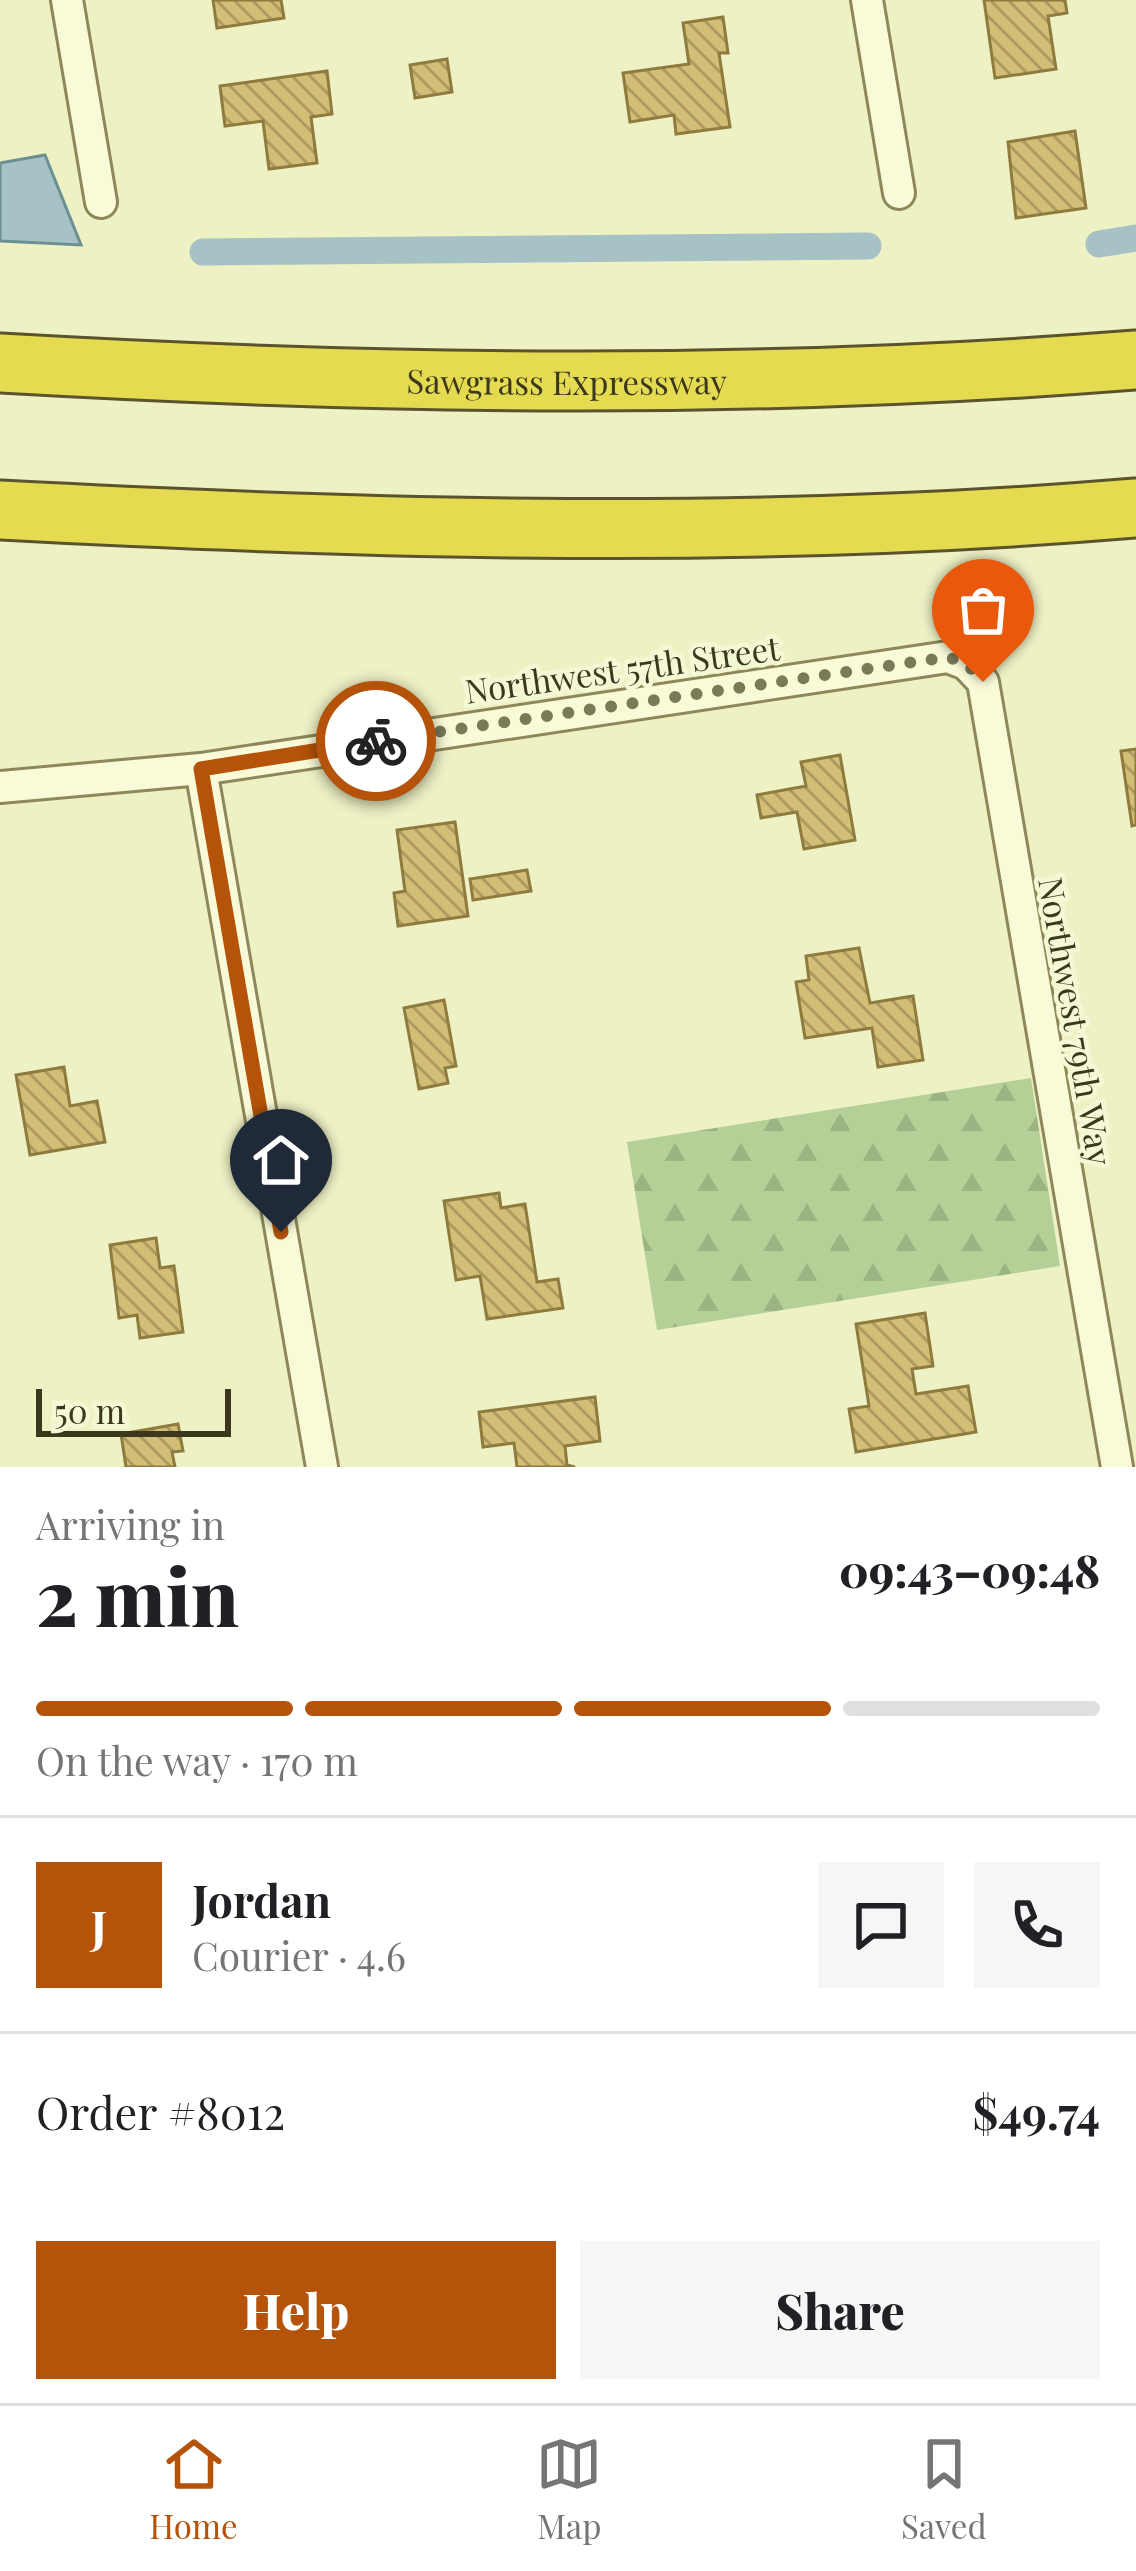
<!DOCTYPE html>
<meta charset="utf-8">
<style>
body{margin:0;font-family:"Playfair Display",serif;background:#f6f6f6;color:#202124;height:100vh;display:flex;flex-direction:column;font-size:45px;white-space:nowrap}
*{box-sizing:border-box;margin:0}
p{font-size:39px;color:#757577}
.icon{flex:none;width:66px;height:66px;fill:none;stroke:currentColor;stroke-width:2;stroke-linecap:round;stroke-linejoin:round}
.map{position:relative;height:1467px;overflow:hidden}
.drawer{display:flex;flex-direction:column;background:#fff;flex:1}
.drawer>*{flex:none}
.scale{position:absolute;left:36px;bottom:30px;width:195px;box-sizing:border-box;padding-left:12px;border:6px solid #3c381e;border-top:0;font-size:33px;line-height:42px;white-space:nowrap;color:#3c381e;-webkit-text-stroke:9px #f5f8d4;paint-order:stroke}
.pin{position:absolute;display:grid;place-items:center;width:102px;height:102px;color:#fff;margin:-123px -51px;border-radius:50% 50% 50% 0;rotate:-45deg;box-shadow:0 0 12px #0007}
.pin .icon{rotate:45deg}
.courier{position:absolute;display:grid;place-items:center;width:120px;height:120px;margin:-60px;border:9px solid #b45309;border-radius:50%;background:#fff;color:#222;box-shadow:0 3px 15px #0007}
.headline em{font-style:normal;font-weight:800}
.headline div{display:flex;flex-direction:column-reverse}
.headline{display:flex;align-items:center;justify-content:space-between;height:204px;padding:0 36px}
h1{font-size:78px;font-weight:800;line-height:90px}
.bar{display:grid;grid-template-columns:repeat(4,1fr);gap:18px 12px;align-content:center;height:144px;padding:0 36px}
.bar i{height:15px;border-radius:9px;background:#e0e0e0}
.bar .current{background:#b45309}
.bar p{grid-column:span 4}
.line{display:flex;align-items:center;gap:30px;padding:0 36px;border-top:3px solid #e0e0e0}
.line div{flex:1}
.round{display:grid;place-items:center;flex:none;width:126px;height:126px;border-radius:0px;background:#f6f6f6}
.primary-button{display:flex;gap:24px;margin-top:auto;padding:24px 36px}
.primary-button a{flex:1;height:138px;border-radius:0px;background:#b45309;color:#fff;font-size:48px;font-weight:800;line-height:138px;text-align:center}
.primary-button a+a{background:#f6f6f6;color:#202124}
.tabs{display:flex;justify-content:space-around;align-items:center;height:168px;border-top:3px solid #e0e0e0;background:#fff;font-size:33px;color:#757577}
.tabs a{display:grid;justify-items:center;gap:6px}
.tabs .current{color:#b45309}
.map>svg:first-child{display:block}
</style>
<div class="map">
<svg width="1136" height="1467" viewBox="0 0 1136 1467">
<defs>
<pattern id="forest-firs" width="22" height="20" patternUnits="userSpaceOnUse" patternTransform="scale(3)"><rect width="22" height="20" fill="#b4d097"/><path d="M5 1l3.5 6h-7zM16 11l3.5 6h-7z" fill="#9cb382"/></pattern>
<pattern id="building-back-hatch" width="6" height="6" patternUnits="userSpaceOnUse" patternTransform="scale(3)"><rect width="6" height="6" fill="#d2be77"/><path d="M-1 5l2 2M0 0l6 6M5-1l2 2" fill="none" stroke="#ac9b61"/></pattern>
</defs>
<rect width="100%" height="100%" fill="#eef1c4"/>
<!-- forest -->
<path fill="url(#forest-firs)" d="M1031,1078L1060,1266L657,1330L627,1142Z"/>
<!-- water -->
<path fill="#a6c2c4" stroke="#6c8f93" stroke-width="3" d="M45,155L81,245L0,241V163Z"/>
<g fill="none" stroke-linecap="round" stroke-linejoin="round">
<!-- canal -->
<path stroke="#a6c2c4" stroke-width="27" d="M1099,244L1136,238
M203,252L868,246"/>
</g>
<!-- building -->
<path fill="url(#building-back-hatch)" stroke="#8e7b3d" stroke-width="3" d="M213,0H281L284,18L217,28Z
M984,0H1065L1067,13L1048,16L1056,69L995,78Z
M723,17L728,53H719L730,127L676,134L674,115L630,122L623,73L689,64L683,23Z
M447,59L452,92L415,98L410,65Z
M327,71L332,114L311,117L317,163L269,169L263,121L225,126L220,86Z
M1075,131L1086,208L1016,218L1008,142Z
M1136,749V825L1132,826L1121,751Z
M840,755L855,840L804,849L797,812L761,818L757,795L806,786L801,762Z
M455,822L468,916L398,926L394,893L405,891L397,830Z
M527,870L531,891L473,900L470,879Z
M859,948L870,1003L913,996L923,1060L878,1067L872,1028L805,1038L796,982L809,980L806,956Z
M444,1000L456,1066L445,1068L448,1083L419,1089L404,1008Z
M64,1067L70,1106L97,1101L105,1142L30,1155L16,1075Z
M499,1193L501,1208L525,1204L537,1282L558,1279L563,1308L487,1319L480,1276L456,1280L444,1201Z
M156,1238L160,1268L174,1266L183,1332L140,1338L137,1315L119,1318L110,1245Z
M925,1313L933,1366L912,1369L916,1394L968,1386L976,1432L856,1452L849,1409L869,1406L856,1324Z
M595,1397L600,1441L565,1446L567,1465L575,1467H517L514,1443L483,1447L479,1412Z
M178,1424L183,1451L172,1452L175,1467H126L121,1434Z"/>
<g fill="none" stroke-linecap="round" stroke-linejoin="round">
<defs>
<path id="street" d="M67,0L101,202
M867,0L899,193
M201,769L322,1467
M0,787L201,769L948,657L966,664L983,682L1117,1467"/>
<g id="highway">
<path id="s1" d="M0,363C380,385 756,390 1136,360"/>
<path d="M0,510C380,530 757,540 1136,508"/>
</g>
</defs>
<!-- street casing -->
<use href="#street" stroke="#8d8859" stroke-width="36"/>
<!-- highway casing -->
<use href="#highway" stroke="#5b532d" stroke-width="63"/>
<!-- street -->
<use href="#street" stroke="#f9fbd8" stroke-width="30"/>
<!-- highway -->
<use href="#highway" stroke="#e5db50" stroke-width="57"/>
</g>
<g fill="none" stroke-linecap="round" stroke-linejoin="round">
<!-- done -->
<path stroke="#7a7958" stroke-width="12" stroke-dasharray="0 21.6" d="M376,741L948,657L967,664L983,682"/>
<!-- route -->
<path stroke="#b45309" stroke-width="15" d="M281,1232L201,769L376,741"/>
</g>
<g text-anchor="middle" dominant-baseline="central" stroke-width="9" stroke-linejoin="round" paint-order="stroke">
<!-- street labels -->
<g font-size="33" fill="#3c381e" stroke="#f5f8d4">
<text stroke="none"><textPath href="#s1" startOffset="567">Sawgrass Expressway</textPath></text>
<text transform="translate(622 668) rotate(-8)">Northwest 57th Street</text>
<text transform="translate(1077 1021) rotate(80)">Northwest 79th Way</text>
</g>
</g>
</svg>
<div class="scale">50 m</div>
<div class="pin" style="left:983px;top:682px;background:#ea580c"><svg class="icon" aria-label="bag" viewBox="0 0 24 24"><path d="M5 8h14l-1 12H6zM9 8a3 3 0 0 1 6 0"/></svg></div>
<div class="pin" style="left:281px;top:1232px;background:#1f2937"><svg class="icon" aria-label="home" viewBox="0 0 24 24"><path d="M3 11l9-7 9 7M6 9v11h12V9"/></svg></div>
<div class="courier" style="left:376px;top:741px"><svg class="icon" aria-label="bike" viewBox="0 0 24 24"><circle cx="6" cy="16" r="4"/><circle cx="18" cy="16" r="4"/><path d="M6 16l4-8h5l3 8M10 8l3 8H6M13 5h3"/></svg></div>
</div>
<section class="drawer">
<div class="headline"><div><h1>2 min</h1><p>Arriving in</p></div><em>09:43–09:48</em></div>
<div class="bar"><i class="current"></i><i class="current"></i><i class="current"></i><i></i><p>On the way · 170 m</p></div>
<div class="line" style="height:216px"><b class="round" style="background:#b45309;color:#fff">J</b><div><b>Jordan</b><p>Courier · 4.6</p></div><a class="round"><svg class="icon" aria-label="chat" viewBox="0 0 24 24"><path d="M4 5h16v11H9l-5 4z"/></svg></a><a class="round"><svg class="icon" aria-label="phone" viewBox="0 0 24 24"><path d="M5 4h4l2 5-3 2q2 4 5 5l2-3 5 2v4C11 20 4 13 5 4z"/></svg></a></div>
<div class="line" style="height:156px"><div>Order #8012</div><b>$49.74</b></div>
<div class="primary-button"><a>Help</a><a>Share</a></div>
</section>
<nav class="tabs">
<a class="current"><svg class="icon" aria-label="home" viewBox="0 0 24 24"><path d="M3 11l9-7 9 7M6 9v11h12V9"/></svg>Home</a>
<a><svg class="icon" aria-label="map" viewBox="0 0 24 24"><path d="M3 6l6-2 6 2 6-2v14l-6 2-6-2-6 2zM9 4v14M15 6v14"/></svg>Map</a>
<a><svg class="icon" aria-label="saved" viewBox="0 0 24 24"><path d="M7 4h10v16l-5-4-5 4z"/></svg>Saved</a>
</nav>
